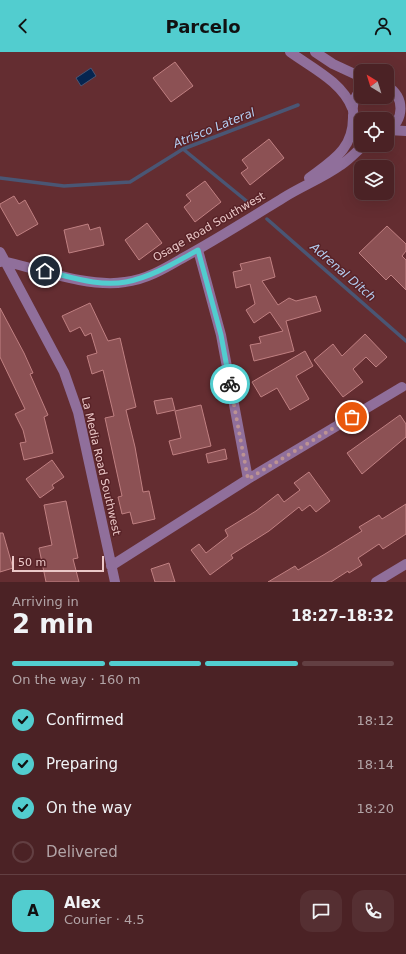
<!DOCTYPE html>
<meta charset="utf-8">
<style>
body{margin:0;font-family:"DejaVu Sans",sans-serif;background:#552f32;color:#f1f3f6;height:100vh;display:flex;flex-direction:column;font-size:15px;white-space:nowrap}
*{box-sizing:border-box;margin:0}
p{font-size:13px;color:#b2a4a7}
.icon{flex:none;width:22px;height:22px;fill:none;stroke:currentColor;stroke-width:2;stroke-linecap:round;stroke-linejoin:round}
.map{position:relative;height:530px;overflow:hidden}
.details{display:flex;flex-direction:column;background:#4b2225;flex:1}
.details>*{flex:none}
.needle{width:26px;rotate:322deg}
.fabs{position:absolute;left:354px;top:12px;display:grid;gap:8px}
.fabs a{display:grid;place-items:center;width:40px;height:40px;border-radius:8px;background:#4b2225;box-shadow:0 4px 16px #0002,0 0 0 1px #623f42;font-size:20px}
.scale{position:absolute;left:12px;bottom:10px;width:92px;box-sizing:border-box;padding-left:4px;border:2px solid #ebc8c8;border-top:0;font-size:11px;line-height:14px;white-space:nowrap;color:#ebc8c8;-webkit-text-stroke:3px #582227;paint-order:stroke}
.pin{position:absolute;display:grid;place-items:center;width:34px;height:34px;color:#fff;margin:-17px;border:2px solid #fff;border-radius:50%;box-shadow:0 1px 4px #0007}
.courier{position:absolute;display:grid;place-items:center;width:40px;height:40px;margin:-20px;border:3px solid #52cdcf;border-radius:50%;background:#fff;color:#222;box-shadow:0 1px 5px #0007}
.summary em{font-style:normal;font-weight:800}
.summary div{display:flex;flex-direction:column-reverse}
.summary{display:flex;align-items:center;justify-content:space-between;height:68px;padding:0 12px}
h1{font-size:26px;font-weight:800;line-height:30px}
.bar{display:grid;grid-template-columns:repeat(4,1fr);gap:6px 4px;align-content:center;height:48px;padding:0 12px}
.bar i{height:5px;border-radius:3px;background:#623f42}
.bar .current{background:#52cdcf}
.bar p{grid-column:span 4}
.line{display:flex;align-items:center;gap:10px;padding:0 12px;border-top:1px solid #623f42}
.line div{flex:1}
.round{display:grid;place-items:center;flex:none;width:42px;height:42px;border-radius:12px;background:#552f32}
ol{padding:0 12px;list-style:none}
li{display:flex;align-items:center;gap:12px;height:44px}
li p{margin-inline-start:auto}
li .icon{padding:4px;border-radius:50%;background:#52cdcf;color:#111;stroke-width:4}
li:last-child{color:#b2a4a7}
li i{width:22px;height:22px;border:2px solid #623f42;border-radius:50%}
header{display:flex;justify-content:space-between;align-items:center;height:52px;padding:0 12px;background:#52cdcf;color:#111;font-size:18px;font-weight:800}
.map>svg:first-child{display:block}
</style>
<header><svg class="icon" aria-label="back" viewBox="0 0 24 24"><path d="M15 5l-7 7 7 7"/></svg>Parcelo<svg class="icon" aria-label="person" viewBox="0 0 24 24"><circle cx="12" cy="8" r="4"/><path d="M4 21q1-7 8-7t8 7"/></svg></header>
<div class="map">
<svg width="406" height="530" viewBox="0 0 406 530">
<rect width="100%" height="100%" fill="#642d31"/>
<!-- water -->
<path fill="#052550" stroke="#4a5674" d="M91,16L96,24L81,34L76,26Z"/>
<g fill="none" stroke-linecap="round" stroke-linejoin="round">
<!-- stream -->
<path stroke="#4a5674" stroke-width="3.5" d="M183,97L249,151
M0,126L64,134L130,130L183,97L298,53
M267,167L406,289"/>
</g>
<!-- building -->
<path fill="#8c5154" stroke="#c08082" d="M175,10L193,34L171,50L153,26Z
M269,87L284,106L250,133L241,121L248,116L242,108Z
M205,129L221,150L195,170L184,155L191,149L186,143Z
M14,144L19,152L25,148L38,172L17,184L0,154V152Z
M147,171L162,191L139,208L125,188Z
M88,172L90,178L100,175L104,193L69,201L64,178Z
M387,174L406,192V199L402,204L406,208V238L391,223L386,228L359,201Z
M270,205L275,225L262,229L278,253L289,246L296,249L316,244L321,259L286,269L294,299L254,309L250,293L261,291L259,285L283,279L270,260L254,271L246,258L255,252L250,232L236,236L233,220L242,218L240,212Z
M90,251L108,289L120,286L136,355L126,358L135,395L143,440L149,439L155,467L133,472L130,460L122,462L118,445L122,444L105,366L114,364L103,318L92,322L87,304L97,301L91,281L85,284L80,275L70,280L62,264Z
M0,256L24,301L33,321L30,322L48,363L44,365L53,401L24,408L20,391L26,390L23,378L15,362L25,357L0,305Z
M365,282L387,305L376,315L366,305L353,317L363,330L343,345L314,308L333,292L342,304Z
M305,299L313,314L296,324L309,347L290,358L277,336L261,345L252,330Z
M172,346L175,358L157,362L154,349Z
M201,353L211,394L173,403L169,389L181,386L175,359Z
M400,363L406,372V385L362,422L347,401Z
M225,397L227,407L208,411L206,402Z
M52,408L64,425L52,433L54,436L40,446L26,427Z
M309,420L330,449L316,460L310,453L302,459L299,455L269,479L231,503L233,506L210,523L191,498L199,492L206,501L228,484L225,478L256,459L278,442L284,450L300,438L294,431Z
M66,449L78,506L73,507L79,530H46L39,496L52,493L44,453Z
M406,452V482L383,497L379,492L358,506L362,513L349,521L348,519L331,530H268L295,514L298,518L325,502L362,479L359,475L379,463L382,467Z
M0,481H3L13,516L0,520Z
M169,511L175,530H155L151,517Z"/>
<g fill="none" stroke-linecap="round" stroke-linejoin="round">
<!-- minor -->
<path stroke="#906f9b" stroke-width="10" d="M290,0C312,16 342,30 352,56
M315,0L333,12L361,25
M387,34C405,44 405,69 387,79
M361,38C350,49 350,64 361,75
M388,78L406,79
M309,126C333,108 354,97 353,63
M198,198L221,283L248,427
M0,200L64,320L78,360L115,530
M0,210L3,209C38,217 89,236 125,230C145,228 164,217 181,207C216,188 249,167 283,146C302,134 323,126 341,113C350,107 356,100 364,93
M111,514L248,427L402,335
M376,530L406,512"/>
</g>
<g fill="none" stroke-linecap="round" stroke-linejoin="round">
<!-- done -->
<path stroke="#bc9293" stroke-width="4" stroke-dasharray="0 7.2" d="M230,332L248,427L352,365"/>
<!-- route -->
<path stroke="#52cdcf" stroke-width="5" d="M45,219C71,225 99,235 126,230C152,225 176,210 198,198L221,283L230,332"/>
</g>
<g text-anchor="middle" dominant-baseline="central" stroke-width="3" stroke-linejoin="round" paint-order="stroke">
<!-- street labels -->
<g font-size="11" fill="#ebc8c8" stroke="#582227">
<text transform="translate(209 175) rotate(-30)">Osage Road Southwest</text>
<text transform="translate(101 414) rotate(77)">La Media Road Southwest</text>
</g>
<!-- water labels -->
<g font-size="12" font-style="italic" fill="#b3ccef" stroke="#582227">
<text transform="translate(214 76) rotate(-22)">Atrisco Lateral</text>
<text transform="translate(343 220) rotate(41)">Adrenal Ditch</text>
</g>
</g>
</svg>
<div class="fabs">
<a><svg class="needle" viewBox="-14 -14 28 28"><path d="M0-13l5 13h-10z" fill="#e53935"/><path d="M0 13l5-13h-10z" fill="#b2a4a7"/></svg></a>
<a><svg class="icon" aria-label="locate" viewBox="0 0 24 24"><circle cx="12" cy="12" r="6"/><path d="M12 2v4M12 18v4M2 12h4M18 12h4"/></svg></a>
<a><svg class="icon" aria-label="layers" viewBox="0 0 24 24"><path d="M12 4l9 5-9 5-9-5zM3 14l9 5 9-5"/></svg></a>
</div>
<div class="scale">50 m</div>
<div class="pin" style="left:352px;top:365px;background:#ea580c"><svg class="icon" aria-label="bag" viewBox="0 0 24 24"><path d="M5 8h14l-1 12H6zM9 8a3 3 0 0 1 6 0"/></svg></div>
<div class="pin" style="left:45px;top:219px;background:#1f2937"><svg class="icon" aria-label="home" viewBox="0 0 24 24"><path d="M3 11l9-7 9 7M6 9v11h12V9"/></svg></div>
<div class="courier" style="left:230px;top:332px"><svg class="icon" aria-label="bike" viewBox="0 0 24 24"><circle cx="6" cy="16" r="4"/><circle cx="18" cy="16" r="4"/><path d="M6 16l4-8h5l3 8M10 8l3 8H6M13 5h3"/></svg></div>
</div>
<section class="details">
<div class="summary"><div><h1>2 min</h1><p>Arriving in</p></div><em>18:27–18:32</em></div>
<div class="bar"><i class="current"></i><i class="current"></i><i class="current"></i><i></i><p>On the way · 160 m</p></div>
<ol>
<li><svg class="icon" aria-label="check" viewBox="0 0 24 24"><path d="M5 12l5 5 9-10"/></svg>Confirmed<p>18:12</p></li>
<li><svg class="icon" aria-label="check" viewBox="0 0 24 24"><path d="M5 12l5 5 9-10"/></svg>Preparing<p>18:14</p></li>
<li><svg class="icon" aria-label="check" viewBox="0 0 24 24"><path d="M5 12l5 5 9-10"/></svg>On the way<p>18:20</p></li>
<li><i></i>Delivered</li>
</ol>
<div class="line" style="height:72px"><b class="round" style="background:#52cdcf;color:#111">A</b><div><b>Alex</b><p>Courier · 4.5</p></div><a class="round"><svg class="icon" aria-label="chat" viewBox="0 0 24 24"><path d="M4 5h16v11H9l-5 4z"/></svg></a><a class="round"><svg class="icon" aria-label="phone" viewBox="0 0 24 24"><path d="M5 4h4l2 5-3 2q2 4 5 5l2-3 5 2v4C11 20 4 13 5 4z"/></svg></a></div>
</section>
